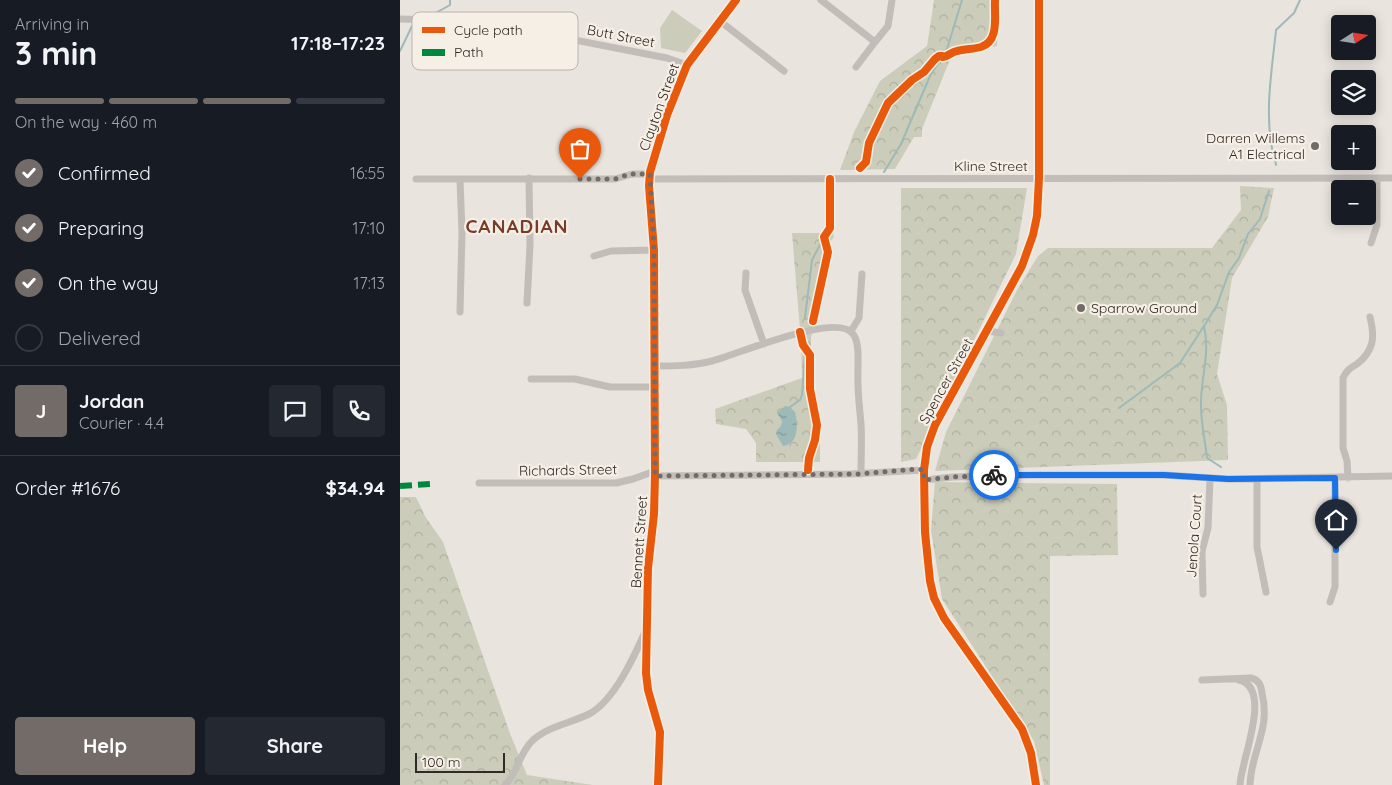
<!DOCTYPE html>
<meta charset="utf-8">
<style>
body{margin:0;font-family:Quicksand,sans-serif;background:#242831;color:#f1f3f6;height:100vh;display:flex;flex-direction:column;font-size:19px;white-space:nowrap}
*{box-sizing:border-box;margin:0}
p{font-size:16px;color:#9ea1a6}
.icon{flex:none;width:28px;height:28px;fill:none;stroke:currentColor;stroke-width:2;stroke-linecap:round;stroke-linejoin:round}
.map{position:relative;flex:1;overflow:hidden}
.drawer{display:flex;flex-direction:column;background:#171b24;width:400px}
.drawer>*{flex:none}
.needle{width:32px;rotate:78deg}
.fabs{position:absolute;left:931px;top:15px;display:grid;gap:10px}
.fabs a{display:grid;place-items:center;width:45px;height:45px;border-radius:5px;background:#171b24;box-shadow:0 2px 12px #0003;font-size:25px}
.scale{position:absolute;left:15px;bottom:12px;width:90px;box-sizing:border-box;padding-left:5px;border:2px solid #322a27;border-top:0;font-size:14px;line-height:18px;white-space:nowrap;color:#322a27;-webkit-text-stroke:4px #f6efe6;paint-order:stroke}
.pin{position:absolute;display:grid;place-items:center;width:42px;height:42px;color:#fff;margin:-51px -21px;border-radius:50% 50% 50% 0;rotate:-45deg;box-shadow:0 0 5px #0007}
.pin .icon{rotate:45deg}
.courier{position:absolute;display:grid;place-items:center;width:50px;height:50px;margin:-25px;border:4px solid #1a73e8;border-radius:50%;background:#fff;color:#222;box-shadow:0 1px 6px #0007}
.summary em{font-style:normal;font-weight:700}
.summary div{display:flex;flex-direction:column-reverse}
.summary{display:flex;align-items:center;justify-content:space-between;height:85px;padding:0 15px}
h1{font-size:32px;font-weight:700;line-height:38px}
.bar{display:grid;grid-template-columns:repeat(4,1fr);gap:8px 5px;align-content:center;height:60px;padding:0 15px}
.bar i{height:6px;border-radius:4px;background:#363941}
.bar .on{background:#726b67}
.bar p{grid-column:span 4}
.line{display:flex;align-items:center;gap:12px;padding:0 15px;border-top:1px solid #363941}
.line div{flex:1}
.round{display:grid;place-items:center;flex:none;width:52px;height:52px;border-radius:5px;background:#242831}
ol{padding:0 15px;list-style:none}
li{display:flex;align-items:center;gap:15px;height:55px}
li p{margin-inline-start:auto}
li .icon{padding:5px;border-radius:50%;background:#726b67;color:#fff;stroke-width:4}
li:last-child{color:#9ea1a6}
li i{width:28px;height:28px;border:2px solid #363941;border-radius:50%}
.button{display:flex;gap:10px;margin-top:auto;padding:10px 15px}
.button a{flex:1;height:58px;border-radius:5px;background:#726b67;color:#fff;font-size:20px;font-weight:700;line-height:58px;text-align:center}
.button a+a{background:#242831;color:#f1f3f6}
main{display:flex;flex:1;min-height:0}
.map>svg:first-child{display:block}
</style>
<main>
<section class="drawer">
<div class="summary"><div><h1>3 min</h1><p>Arriving in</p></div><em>17:18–17:23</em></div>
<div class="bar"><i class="on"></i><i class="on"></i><i class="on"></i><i></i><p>On the way · 460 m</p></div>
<ol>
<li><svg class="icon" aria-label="check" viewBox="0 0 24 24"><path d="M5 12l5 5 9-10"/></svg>Confirmed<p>16:55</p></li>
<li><svg class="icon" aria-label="check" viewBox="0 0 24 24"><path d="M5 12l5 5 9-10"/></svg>Preparing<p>17:10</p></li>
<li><svg class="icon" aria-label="check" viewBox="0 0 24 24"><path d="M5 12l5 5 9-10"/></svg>On the way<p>17:13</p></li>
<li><i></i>Delivered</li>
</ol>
<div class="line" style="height:90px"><b class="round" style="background:#726b67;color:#fff">J</b><div><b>Jordan</b><p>Courier · 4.4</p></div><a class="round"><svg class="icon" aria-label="chat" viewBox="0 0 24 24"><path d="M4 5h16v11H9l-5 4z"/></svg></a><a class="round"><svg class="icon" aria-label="phone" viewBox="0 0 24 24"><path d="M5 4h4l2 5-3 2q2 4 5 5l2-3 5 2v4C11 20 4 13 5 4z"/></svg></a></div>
<div class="line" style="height:65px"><div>Order #1676</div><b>$34.94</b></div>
<div class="button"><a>Help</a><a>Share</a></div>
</section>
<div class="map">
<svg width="992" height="785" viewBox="0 0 992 785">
<defs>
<pattern id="forest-crowns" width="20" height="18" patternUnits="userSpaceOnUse" patternTransform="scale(1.25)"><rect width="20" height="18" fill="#cbcdba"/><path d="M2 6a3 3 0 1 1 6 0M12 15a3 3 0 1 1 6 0" fill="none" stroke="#afb0a0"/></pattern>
<pattern id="water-ripples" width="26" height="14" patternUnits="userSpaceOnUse" patternTransform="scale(1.25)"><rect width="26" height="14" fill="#9db9b8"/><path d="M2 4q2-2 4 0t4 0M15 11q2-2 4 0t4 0" fill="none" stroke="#819796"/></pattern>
</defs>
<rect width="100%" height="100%" fill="#eae4de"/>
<!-- grass -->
<path fill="#cbcdba" d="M272,10L302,31L285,53L261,48L260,28Z"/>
<!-- forest -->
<path fill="url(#forest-crowns)" d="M534,0H598L597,46L553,52L522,129V137H514L495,169L440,170L454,132L480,81L527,46Z
M840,186L874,188L868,217L832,278L817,374L827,405L828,460L535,471L546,432L617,290L638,256L648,248H812L841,210Z
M428,188H432L433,233L434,237L431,241L424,285L411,337V390L420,426V462H356V443L346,429L316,424L315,409L402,378L401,342L392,233H423L428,229Z
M501,188H627L616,254L516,459L501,462Z
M535,482L717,484L718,555L650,556V785H644L634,741L542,599L531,530Z
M0,497H16L25,516L43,542L111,736L127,775L193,785H0Z"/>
<!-- water -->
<path fill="url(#water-ripples)" d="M385,406L390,407L395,412C398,425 399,444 383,446L376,434L377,430L381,426L382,421L377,413Z"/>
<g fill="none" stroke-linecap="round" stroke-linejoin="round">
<!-- stream -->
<path stroke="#9db9b8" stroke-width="2" d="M32,15L50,5V0
M0,51L12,26L17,23
M873,153C864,113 872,70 876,30L894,13L900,0
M875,159L876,165
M484,172L501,144L530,76L547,49L562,0
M427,238L431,234
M405,318L412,260L421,243
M405,345L406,337
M390,407L400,400L402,395L405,352
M719,408L780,363L804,326
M821,467L807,458C805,439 800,419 801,400C802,373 810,353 804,326L817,305L829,272L839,258L848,234L860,219L869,191"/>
<!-- minor -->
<path stroke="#c2bdb8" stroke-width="7" d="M421,0L475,42L488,26L492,0
M0,19L77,21L267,58L287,65
M320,21L384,71
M456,67L475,42
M16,179H215L232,174H250
M249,179L992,178
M971,243L977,225V178
M194,256L211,251L254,250
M346,273L345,290L364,344
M127,303L130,245L129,178
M60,312L62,232L60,180
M451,331L459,318L462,274
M588,331L601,333
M255,366C274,366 293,366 312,361C336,355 437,311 453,334C461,344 457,370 458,383C458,397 460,411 461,424C462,441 461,458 461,474
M131,379H175L210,387H255
M255,476L451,474L524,470
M948,478L947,461L943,448V378C946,371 950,368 957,364C974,351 975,337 970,317
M857,479V547L866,592
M524,480L553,477L633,475H764L828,479L992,476
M79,483H216L233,479L255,471
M803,594L802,551L808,528L810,479
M930,602L935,587V478
M802,680L851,678C859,680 861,685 862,693C871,730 851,751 850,785
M839,680C874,688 840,763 840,785
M105,785C118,772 119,753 133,740C149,726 171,723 189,714C214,701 234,657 245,632
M258,785L260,732L248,690L246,673L248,568L254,514L255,476L254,250L249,186L250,172L267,115L287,65L336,0"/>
<!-- tertiary -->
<path stroke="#c2bdb8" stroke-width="9" d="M636,785L631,753L622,729L544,618L534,598L530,581L525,532L524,470L527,447L535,425L622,266L633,235L637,216L639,178V0"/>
<!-- quiet -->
<path stroke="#00873e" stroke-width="6" stroke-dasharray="12 6" stroke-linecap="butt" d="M0,486L30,484"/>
<defs>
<path id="cycleway" d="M543,57C549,56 551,52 557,51C565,49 574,49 581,47C600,41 594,15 595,0
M460,168L466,162L469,143L488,103L512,80L524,72L535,59L539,56H542
M413,321L428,252L424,237L430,228V179
M400,332L403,345L410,355V389L417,425L415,440L409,458L408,470
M258,785L260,732L248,690L246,673L248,568L254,514L255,476L254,250L249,186L250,172L267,115L287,65L336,0
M636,785L631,753L622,729L544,618L534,598L530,581L525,532L524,470L527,447L535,425L622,266L633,235L637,216L639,178V0"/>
</defs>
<!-- cycleway casing -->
<use href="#cycleway" stroke="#f6efe6" stroke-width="11"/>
<!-- cycleway -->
<use href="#cycleway" stroke="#e8590c" stroke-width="8"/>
</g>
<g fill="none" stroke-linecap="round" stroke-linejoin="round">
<!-- done -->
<path stroke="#726b67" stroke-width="5" stroke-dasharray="0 9" d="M180,179H215L230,174H250L254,250L255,476L457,474L518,469L524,470V480L553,477L594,475"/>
<!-- route -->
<path stroke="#1a73e8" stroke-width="6" d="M594,475H764L828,479L935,478L936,550"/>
</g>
<!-- markers -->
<g fill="#726b67" stroke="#f6efe6" stroke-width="2">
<circle cx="915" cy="146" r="5"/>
<circle cx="681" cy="308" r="5"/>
</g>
<g text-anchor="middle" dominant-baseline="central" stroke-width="4.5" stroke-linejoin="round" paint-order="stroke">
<!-- street labels -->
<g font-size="14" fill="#322a27" stroke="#f6efe6">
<text transform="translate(221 36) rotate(11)">Butt Street</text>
<text transform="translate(259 107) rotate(-70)">Clayton Street</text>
<text x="591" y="166">Kline Street</text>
<text transform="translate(546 381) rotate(-61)">Spencer Street</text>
<text transform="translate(168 470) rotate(-1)">Richards Street</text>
<text transform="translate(794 536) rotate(-86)">Jenola Court</text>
<text transform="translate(239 542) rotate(-86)">Bennett Street</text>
</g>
<!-- poi labels -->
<g font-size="14" fill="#322a27" stroke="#f6efe6" text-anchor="end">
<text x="905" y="138">Darren Willems<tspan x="905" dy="16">A1 Electrical</tspan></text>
<text x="691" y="308" text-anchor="start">Sparrow Ground</text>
</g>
<!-- district labels -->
<g font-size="19" font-weight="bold" letter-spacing="1" fill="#783c29" stroke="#f6efe6">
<text x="117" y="226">CANADIAN</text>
</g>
</g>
<!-- legend -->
<rect x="12" y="12" width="166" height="58" rx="8" fill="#f6efe6" stroke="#bbb4ad" stroke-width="1"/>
<rect x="22" y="27" width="23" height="6" fill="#e8590c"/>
<rect x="22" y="49" width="23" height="7" fill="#00873e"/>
<g font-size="14" fill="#322a27">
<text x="54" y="35">Cycle path</text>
<text x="54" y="57">Path</text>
</g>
</svg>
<div class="fabs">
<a><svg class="needle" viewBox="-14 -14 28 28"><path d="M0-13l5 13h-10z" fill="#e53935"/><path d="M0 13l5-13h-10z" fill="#9ea1a6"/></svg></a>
<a><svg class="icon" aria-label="layers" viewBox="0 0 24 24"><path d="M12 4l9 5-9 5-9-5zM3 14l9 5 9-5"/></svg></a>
<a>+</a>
<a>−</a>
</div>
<div class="scale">100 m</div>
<div class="pin" style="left:180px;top:179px;background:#ea580c"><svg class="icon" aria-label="bag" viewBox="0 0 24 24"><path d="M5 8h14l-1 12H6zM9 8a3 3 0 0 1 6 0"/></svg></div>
<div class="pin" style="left:936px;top:550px;background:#1f2937"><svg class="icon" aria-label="home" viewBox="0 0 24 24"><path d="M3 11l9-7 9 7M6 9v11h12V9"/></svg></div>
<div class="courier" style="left:594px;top:475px"><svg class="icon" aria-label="bike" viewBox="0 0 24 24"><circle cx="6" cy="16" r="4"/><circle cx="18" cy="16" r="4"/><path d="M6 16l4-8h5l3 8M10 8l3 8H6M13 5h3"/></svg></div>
</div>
</main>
